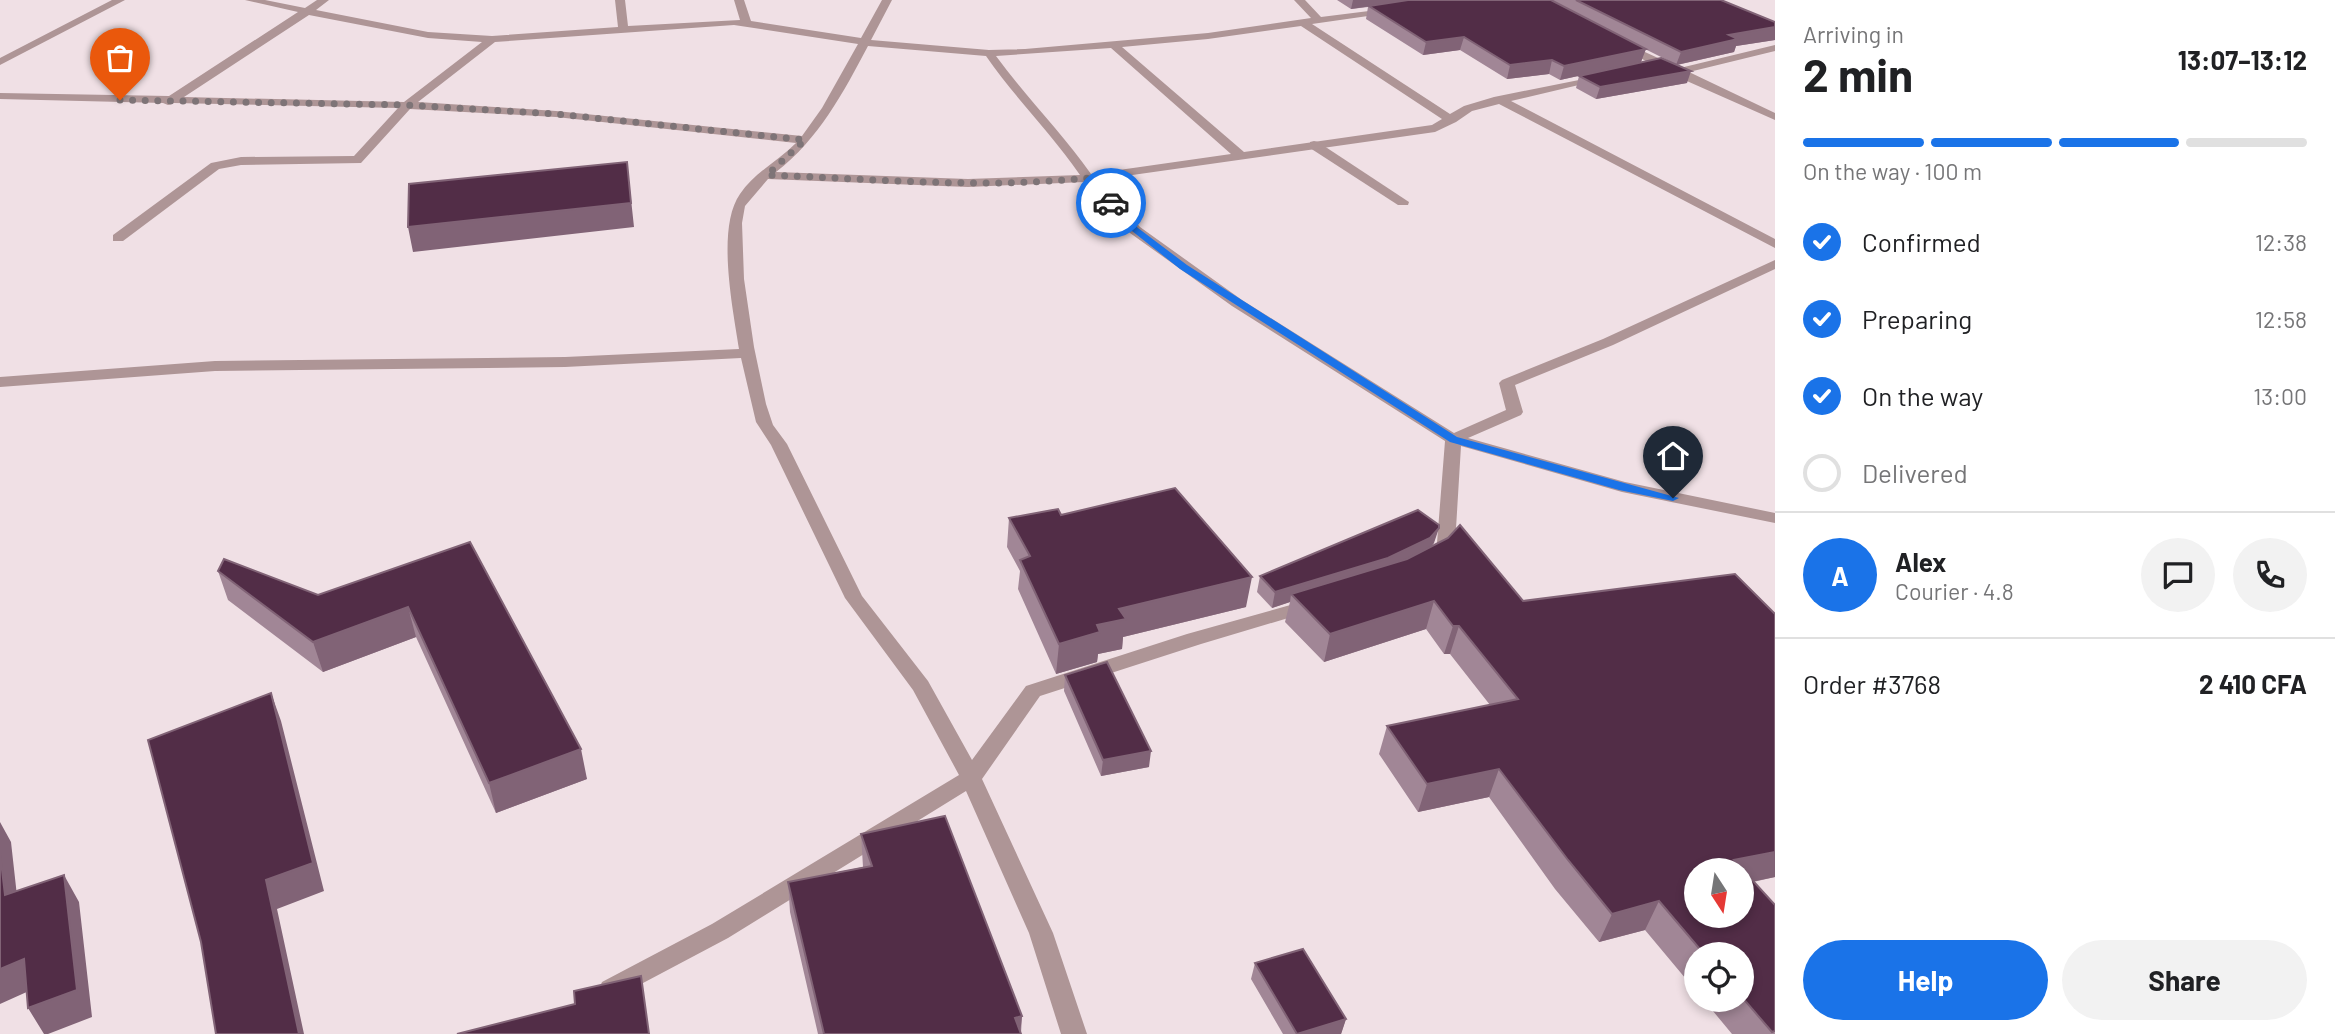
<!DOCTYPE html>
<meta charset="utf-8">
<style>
body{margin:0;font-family:Barlow,sans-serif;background:#f2f2f2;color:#202124;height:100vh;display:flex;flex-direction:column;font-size:26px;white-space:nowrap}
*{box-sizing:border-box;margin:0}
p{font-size:23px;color:#757577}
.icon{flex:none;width:38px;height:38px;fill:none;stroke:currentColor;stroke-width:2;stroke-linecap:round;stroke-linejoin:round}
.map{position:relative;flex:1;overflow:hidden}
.panel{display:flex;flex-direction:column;background:#fff;width:560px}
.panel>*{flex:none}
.needle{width:46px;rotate:168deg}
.buttons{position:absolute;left:1684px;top:858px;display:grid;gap:14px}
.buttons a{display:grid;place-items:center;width:70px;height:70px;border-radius:50%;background:#fff;box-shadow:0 4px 10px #0003;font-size:35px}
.pin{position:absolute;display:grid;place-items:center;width:60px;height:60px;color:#fff;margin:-72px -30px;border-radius:50% 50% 50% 0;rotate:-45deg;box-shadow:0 0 7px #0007}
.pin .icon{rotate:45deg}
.courier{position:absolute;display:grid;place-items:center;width:70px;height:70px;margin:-35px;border:5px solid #1a73e8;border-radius:50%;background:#fff;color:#222;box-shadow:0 2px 9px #0007}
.overview em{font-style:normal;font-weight:700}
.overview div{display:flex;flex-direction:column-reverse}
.overview{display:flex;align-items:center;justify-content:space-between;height:119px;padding:0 28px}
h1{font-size:46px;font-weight:700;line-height:52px}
.bar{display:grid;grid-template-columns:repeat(4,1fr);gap:10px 7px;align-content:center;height:84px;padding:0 28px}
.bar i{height:9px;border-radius:5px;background:#e0e0e0}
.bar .selected{background:#1a73e8}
.bar p{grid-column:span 4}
.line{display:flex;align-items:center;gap:18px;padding:0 28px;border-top:2px solid #e0e0e0}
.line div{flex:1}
.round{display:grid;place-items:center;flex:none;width:74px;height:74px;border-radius:37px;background:#f2f2f2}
ol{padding:0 28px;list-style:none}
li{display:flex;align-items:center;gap:21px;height:77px}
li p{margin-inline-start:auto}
li .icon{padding:7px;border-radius:50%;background:#1a73e8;color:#fff;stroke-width:4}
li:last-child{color:#757577}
li i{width:38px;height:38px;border:4px solid #e0e0e0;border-radius:50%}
.primary-button{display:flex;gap:14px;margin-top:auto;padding:14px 28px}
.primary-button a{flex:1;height:80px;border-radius:42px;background:#1a73e8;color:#fff;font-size:28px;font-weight:700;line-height:80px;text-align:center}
.primary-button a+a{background:#f2f2f2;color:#202124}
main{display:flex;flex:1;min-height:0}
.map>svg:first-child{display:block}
</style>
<main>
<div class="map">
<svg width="1775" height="1034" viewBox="0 0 1775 1034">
<rect width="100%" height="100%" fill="#f0e0e5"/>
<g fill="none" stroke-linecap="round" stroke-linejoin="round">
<!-- lane -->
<path fill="#ae9596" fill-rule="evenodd" d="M1314,141L1318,142L1409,202L1408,205H1398L1310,148V142Z"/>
<!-- street -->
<path fill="#ae9596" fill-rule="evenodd" d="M112,0H125L0,65V58Z
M245,0H265L305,8L317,0H329L316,10L428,32L492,36L618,27L615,0H625L628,26L740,20L734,0H744L751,21L861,38L882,0H892L871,40L989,50L1025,49L1208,33L1311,18L1294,0H1305L1321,17L1393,8V12L1389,13L1312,24L1450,114L1464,106L1494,97L1604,75V79L1511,101L1775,239V248L1499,104L1472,111L1456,122L1435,132L1097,180L1140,227L1242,300L1454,433L1506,410L1499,383L1502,380L1603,339L1775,260V269L1613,345L1515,385L1523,412L1521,415L1468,438L1625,482L1775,513V523L1622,492L1461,446L1455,545L1440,561H1428L1425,557L1437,543L1445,441L1232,306L1130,233L1085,182L968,187L768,179L745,206L742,223L744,279L754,347L766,404L773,425L787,444L862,596L928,681L972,760L1026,686L1187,634L1301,602H1315L1317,606L1315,610L1201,644L1040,696L982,779L1053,933L1087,1034H1061L1029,933L966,791L728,938L611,1000L602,996L599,989L602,982L712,924L959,775L913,690L845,598L771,445L756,422L741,358L565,367L215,371L0,387V377L215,361L565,357L739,349C733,309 716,228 740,194C754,173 778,161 796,143L556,117L410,109L361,163L241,165L219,169L123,241H113V235L211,163L241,157L354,156L398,108L174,103L168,105L163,103L0,99V93L169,96L298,12ZM309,15L428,38L482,42L404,102L184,97ZM734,25L858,44L822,108L802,136L556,111L418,102L495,42ZM1301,26L1442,119L1432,125L1244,152L1122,47L1208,39ZM868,46L986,56C1015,98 1051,133 1080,175L968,179L776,172C819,139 843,93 868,46ZM1111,48L1231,154L1091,174C1062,133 1026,97 996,56Z
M1623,42L1680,68L1775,45V51L1689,72L1775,113V120L1671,74L1619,47L1618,45Z"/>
</g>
<!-- wall -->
<path fill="#a18696" d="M1337,0H1721L1775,22V40L1736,46L1734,52L1677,65L1687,83L1596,99L1576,88L1579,76L1671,62L1645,49L1641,62L1560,80L1549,74L1507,79L1460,50L1423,55L1366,19L1368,7L1351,9Z
M1061,515L1246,607L1123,637L1122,649L1098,654L1097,662L1056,674L1018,589L1020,571L1007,547L1009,518Z
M470,542L587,779L496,813L416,637L323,672L228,600L218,571L318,595Z
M1434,543L1431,547L1523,601L1775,614V877L1753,882L1775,1034H1732L1703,999H1741V954H1696V991L1645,930L1599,942L1555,889L1489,797L1418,812L1379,754L1387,726L1490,705L1450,654H1444L1426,629L1324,662L1285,622L1290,602L1272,608L1257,592L1260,576Z
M1065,675L1149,767L1101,776L1064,691Z
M861,834L1022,1016L1021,1034H818L790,912L788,882L863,867Z
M1255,963L1346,1019L1341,1034H1283L1251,979Z"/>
<!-- shaded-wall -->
<path fill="#816376" d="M1353,0H1414L1351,9Z
M1775,27V40L1736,46L1734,52L1676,65L1681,52L1729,35Z
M1464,37L1460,50L1423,55L1426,42Z
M1646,49L1641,62L1560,80L1564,66Z
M1552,60L1549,74L1507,79L1510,65Z
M1691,71L1687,83L1596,99L1600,87Z
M627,162L634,227L413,252L408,227Z
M1439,528L1434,543L1425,553L1384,574L1291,594L1290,602L1272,608L1275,592Z
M1252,577L1246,607L1123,637L1122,649L1098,654L1097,662L1056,674L1059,644L1097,625L1119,609Z
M1434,601L1426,629L1324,662L1330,634Z
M408,607L416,637L323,672L313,642Z
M1453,626H1459L1450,654H1444Z
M271,693L281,721L324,891L277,909L304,1034H299L266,880Z
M581,749L587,779L496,813L489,783Z
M1151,751L1149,767L1101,776L1103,760Z
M1499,769L1489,797L1418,812L1427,784Z
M0,822L11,842L20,923L5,895L0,853Z
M1775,852V877L1741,884L1734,860Z
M64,875L79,902L92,1017L48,1034H44L28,1008Z
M1659,901L1645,930L1599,942L1612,914Z
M24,959L40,986L0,1004V969Z
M1022,1016L1020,1034L1015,1018Z
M1346,1019L1341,1034H1297Z"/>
<!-- building -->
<path fill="#522d47" stroke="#816376" stroke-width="2" fill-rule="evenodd" d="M1408,0H1551L1646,49L1564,66L1552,60L1510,65L1464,37L1426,42L1369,6Z
M1576,0H1721L1775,22V27L1729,35L1738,39L1681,52Z
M1661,58L1691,71L1600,87L1579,76Z
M627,162L631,203L408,227L409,184Z
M1175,488L1252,577L1119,609L1126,619L1097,625L1100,632L1059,644L1020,560L1030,556L1009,518L1058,509L1061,515Z
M1418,510L1439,525V528L1430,538L1388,558L1275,592L1260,576Z
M1460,525L1523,601L1735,574L1775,614V852L1734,860L1775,905V1031L1772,1032L1741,996V954H1704L1659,901L1612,914L1568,860L1499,769L1427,784L1387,726L1518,699L1459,626H1453L1434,601L1330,634L1291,594L1407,559L1448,538ZM1696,870H1741V915H1696Z
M470,542L581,749L489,783L408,607L313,642L218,571L224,559L318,595Z
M1107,662L1151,751L1103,760L1065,675Z
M271,693L313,863L266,880L299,1034H216L201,942L148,740Z
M945,816L1022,1016L1015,1018L1021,1034H824L788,882L872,866L861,834Z
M0,853L5,895L64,875L77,990L28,1008L24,959L0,969Z
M1303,949L1346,1019L1297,1034L1255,963Z
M641,976L649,1034H457L575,1004L574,991Z"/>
<!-- route -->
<path fill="#1a73e8" d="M1111,201L1138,228L1187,265L1457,437L1679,498L1673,501L1619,490L1450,442L1180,269L1132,231L1107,203Z"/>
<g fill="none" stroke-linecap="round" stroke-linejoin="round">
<!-- done -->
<path stroke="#7e7477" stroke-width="7" stroke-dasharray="0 12.6" d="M120,100L407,105L556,114L805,140L767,175C874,179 981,189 1088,178L1111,203"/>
</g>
</svg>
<div class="buttons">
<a><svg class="needle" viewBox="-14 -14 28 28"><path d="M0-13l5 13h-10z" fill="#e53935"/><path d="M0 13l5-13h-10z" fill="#757577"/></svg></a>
<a><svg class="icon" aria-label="locate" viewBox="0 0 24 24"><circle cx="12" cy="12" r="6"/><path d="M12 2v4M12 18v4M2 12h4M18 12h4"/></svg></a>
</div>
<div class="pin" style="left:120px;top:100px;background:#ea580c"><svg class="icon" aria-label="bag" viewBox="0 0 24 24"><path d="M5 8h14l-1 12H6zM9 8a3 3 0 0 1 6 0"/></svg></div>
<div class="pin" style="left:1673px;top:498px;background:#1f2937"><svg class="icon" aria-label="home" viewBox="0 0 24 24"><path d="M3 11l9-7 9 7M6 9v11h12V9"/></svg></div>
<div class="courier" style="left:1111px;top:203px"><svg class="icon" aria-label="car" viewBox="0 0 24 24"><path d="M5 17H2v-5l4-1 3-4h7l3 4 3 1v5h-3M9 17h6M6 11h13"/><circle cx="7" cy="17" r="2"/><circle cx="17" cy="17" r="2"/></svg></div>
</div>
<section class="panel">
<div class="overview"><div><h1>2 min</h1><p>Arriving in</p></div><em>13:07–13:12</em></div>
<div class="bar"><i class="selected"></i><i class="selected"></i><i class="selected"></i><i></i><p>On the way · 100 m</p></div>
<ol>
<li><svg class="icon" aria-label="check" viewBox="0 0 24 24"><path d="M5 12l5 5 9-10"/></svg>Confirmed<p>12:38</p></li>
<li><svg class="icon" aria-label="check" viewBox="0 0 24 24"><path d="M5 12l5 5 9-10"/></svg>Preparing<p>12:58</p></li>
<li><svg class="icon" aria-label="check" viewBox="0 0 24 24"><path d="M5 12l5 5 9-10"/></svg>On the way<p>13:00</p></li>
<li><i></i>Delivered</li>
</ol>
<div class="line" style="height:126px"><b class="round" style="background:#1a73e8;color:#fff">A</b><div><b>Alex</b><p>Courier · 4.8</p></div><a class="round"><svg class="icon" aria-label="chat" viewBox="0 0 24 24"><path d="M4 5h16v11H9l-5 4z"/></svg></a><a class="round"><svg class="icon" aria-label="phone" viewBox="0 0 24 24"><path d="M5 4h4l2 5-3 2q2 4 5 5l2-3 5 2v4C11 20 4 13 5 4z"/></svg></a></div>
<div class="line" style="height:91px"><div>Order #3768</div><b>2 410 CFA</b></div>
<div class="primary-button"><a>Help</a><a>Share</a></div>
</section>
</main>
